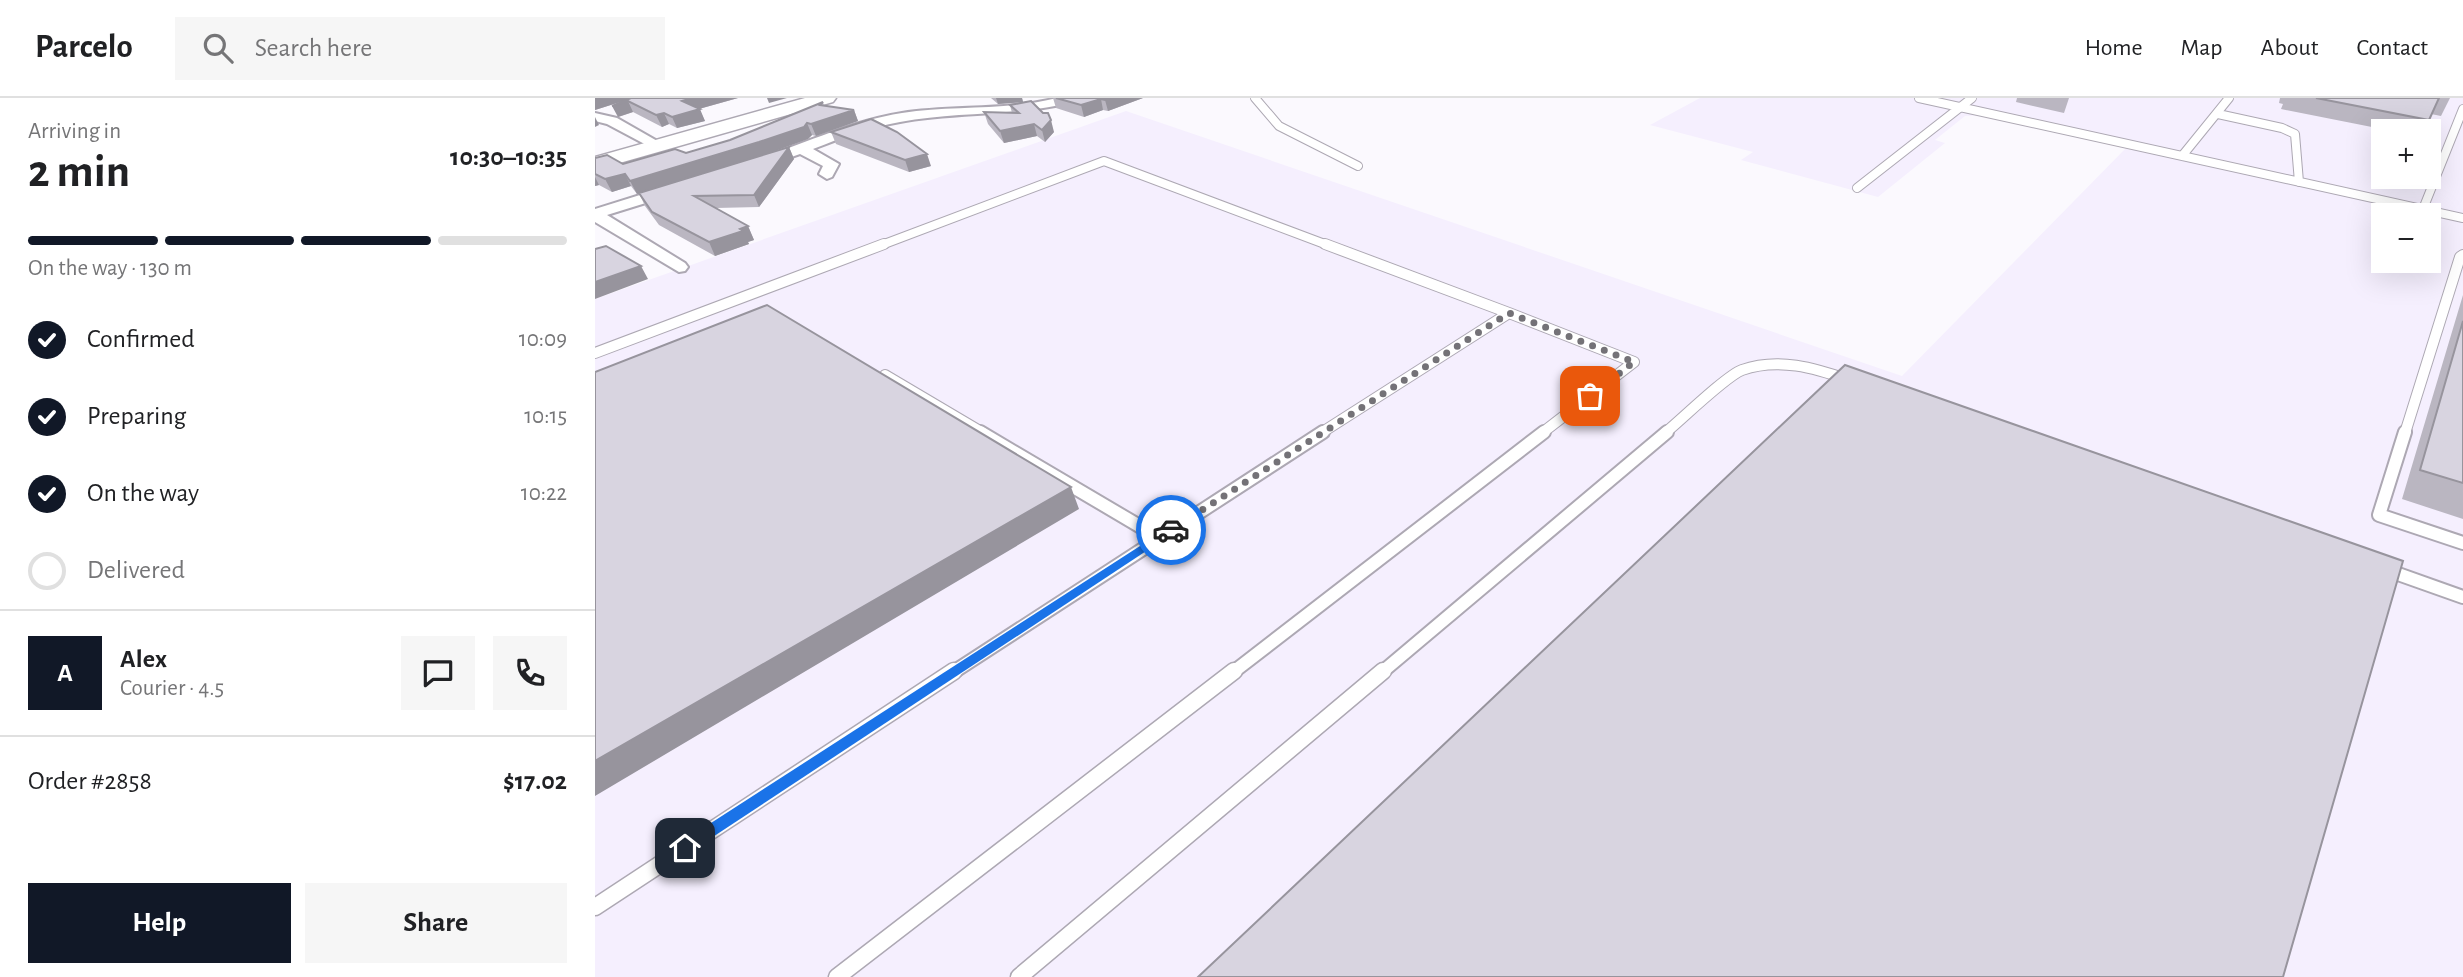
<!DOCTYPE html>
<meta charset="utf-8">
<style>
body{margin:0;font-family:"Alegreya Sans",sans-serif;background:#f6f6f6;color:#202124;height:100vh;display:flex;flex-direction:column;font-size:26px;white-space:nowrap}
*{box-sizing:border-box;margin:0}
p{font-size:23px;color:#757577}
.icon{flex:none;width:38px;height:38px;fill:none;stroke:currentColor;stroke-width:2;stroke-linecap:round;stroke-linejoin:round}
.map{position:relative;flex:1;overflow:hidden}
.sheet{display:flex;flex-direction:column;background:#fff;width:595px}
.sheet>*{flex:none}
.tools{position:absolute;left:1776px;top:21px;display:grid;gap:14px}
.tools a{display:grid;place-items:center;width:70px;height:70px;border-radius:0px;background:#fff;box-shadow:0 7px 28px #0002;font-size:35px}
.pin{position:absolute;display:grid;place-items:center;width:60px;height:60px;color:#fff;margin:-30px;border-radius:14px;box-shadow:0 4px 10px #0006}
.courier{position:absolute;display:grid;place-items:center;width:70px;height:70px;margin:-35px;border:5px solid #1a73e8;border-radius:50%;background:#fff;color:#222;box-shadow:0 2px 9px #0007}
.summary em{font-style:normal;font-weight:700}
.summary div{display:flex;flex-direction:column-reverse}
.summary{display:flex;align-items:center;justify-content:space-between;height:119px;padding:0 28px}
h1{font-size:46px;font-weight:700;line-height:52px}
.bar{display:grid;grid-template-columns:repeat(4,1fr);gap:10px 7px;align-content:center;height:84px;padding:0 28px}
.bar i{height:9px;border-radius:5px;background:#e0e0e0}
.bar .current{background:#111827}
.bar p{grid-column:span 4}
.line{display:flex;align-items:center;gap:18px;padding:0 28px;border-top:2px solid #e0e0e0}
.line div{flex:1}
.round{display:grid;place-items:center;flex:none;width:74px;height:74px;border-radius:0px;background:#f6f6f6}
ol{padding:0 28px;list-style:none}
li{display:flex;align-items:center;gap:21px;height:77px}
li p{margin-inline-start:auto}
li .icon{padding:7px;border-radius:50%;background:#111827;color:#fff;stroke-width:4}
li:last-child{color:#757577}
li i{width:38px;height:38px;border:4px solid #e0e0e0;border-radius:50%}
.action{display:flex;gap:14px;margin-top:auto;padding:14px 28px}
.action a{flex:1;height:80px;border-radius:0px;background:#111827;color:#fff;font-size:28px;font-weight:700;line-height:80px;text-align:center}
.action a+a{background:#f6f6f6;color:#202124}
header{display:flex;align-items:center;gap:42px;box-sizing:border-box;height:98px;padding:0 35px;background:#fff;border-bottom:2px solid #e0e0e0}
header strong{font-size:33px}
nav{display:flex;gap:38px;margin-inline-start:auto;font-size:24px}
.search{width:490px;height:63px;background:#f6f6f6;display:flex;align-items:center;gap:18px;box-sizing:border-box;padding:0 24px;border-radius:0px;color:#757577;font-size:26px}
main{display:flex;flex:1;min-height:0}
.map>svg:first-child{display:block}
</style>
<header>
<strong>Parcelo</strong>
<div class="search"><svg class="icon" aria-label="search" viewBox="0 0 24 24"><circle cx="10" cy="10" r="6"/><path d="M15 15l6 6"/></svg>Search here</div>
<nav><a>Home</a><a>Map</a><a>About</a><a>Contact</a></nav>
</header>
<main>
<section class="sheet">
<div class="summary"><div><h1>2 min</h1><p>Arriving in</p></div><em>10:30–10:35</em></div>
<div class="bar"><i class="current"></i><i class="current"></i><i class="current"></i><i></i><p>On the way · 130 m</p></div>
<ol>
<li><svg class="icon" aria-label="check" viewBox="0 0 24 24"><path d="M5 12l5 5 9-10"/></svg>Confirmed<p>10:09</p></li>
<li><svg class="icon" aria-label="check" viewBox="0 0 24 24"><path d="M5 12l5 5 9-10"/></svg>Preparing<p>10:15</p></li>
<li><svg class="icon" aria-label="check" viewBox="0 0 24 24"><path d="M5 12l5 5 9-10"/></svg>On the way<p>10:22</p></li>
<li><i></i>Delivered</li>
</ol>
<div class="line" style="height:126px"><b class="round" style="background:#111827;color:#fff">A</b><div><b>Alex</b><p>Courier · 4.5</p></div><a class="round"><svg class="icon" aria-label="chat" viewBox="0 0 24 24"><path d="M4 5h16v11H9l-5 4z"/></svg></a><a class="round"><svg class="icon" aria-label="phone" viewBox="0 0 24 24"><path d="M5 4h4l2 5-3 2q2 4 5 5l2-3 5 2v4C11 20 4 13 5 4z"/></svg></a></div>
<div class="line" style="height:91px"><div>Order #2858</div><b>$17.02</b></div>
<div class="action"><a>Help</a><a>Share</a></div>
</section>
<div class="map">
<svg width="1868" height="879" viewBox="0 0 1868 879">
<rect width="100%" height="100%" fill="#fbf9fe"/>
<!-- built -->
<path fill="#f5effe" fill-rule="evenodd" d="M1105,0H1868V879H0V201L531,13L1307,278L1532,49L1390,17L1370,18L1340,42L1350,45L1283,99L1146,62L1158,54L1055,27ZM1788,33H1834V79H1788ZM1788,117H1834V163H1788Z"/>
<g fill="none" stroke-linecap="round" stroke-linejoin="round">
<defs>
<path id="lane-far3" d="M660,0L684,28L763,68
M1324,0L1868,120
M1623,16L1687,30L1700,36L1704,84
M1587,58L1634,0
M1262,90L1377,0
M1828,111L1868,11
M284,148L509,63L735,148"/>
<path id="lane-far2" d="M914,215L1039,264L947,335
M0,255L289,146
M290,277L388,335
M726,335L914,215L730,146
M1070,335C1086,322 1131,278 1147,272C1183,259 1220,270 1254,282
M1810,335L1865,159L1868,157"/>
<path id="lane-far1" d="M385,334L563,439
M1810,334L1784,417L1868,445
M1789,471L1868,499
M357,575L728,334
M637,575L949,334
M786,575L1072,334"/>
<path id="lane" d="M0,809L359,573
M242,879L639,573
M424,879L788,573"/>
<path id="street" d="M462,0H484L482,3C423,19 364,13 305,24C275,29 246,40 218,51L244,66L237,79L232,81L224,76L228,68L205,56L165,70L157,65L160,62C209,46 256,23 307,15C358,7 411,13 462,0Z
M0,15L22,20L71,48L64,52L59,51L12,26L0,23Z
M77,87L83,89L85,92L83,95L12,117L90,165L93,169L90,173L84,174L0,124V111Z"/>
<path id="secondary" d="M210,0H241L238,4L0,72V59Z"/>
</defs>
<!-- lane-far3 casing -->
<use href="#lane-far3" stroke="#ada8b3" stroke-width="10"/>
<!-- lane-far2 casing -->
<use href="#lane-far2" stroke="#ada8b3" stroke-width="12"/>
<!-- lane-far1 casing -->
<use href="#lane-far1" stroke="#ada8b3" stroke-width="16"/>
<!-- lane casing -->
<use href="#lane" stroke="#ada8b3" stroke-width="19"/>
<!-- street casing -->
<use href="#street" stroke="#ada8b3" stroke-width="4"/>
<!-- secondary casing -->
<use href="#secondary" stroke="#ada8b3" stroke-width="3"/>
<!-- lane-far3 -->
<use href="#lane-far3" stroke="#fff" stroke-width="8"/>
<!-- lane-far2 -->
<use href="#lane-far2" stroke="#fff" stroke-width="10"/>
<!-- lane-far1 -->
<use href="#lane-far1" stroke="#fff" stroke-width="12"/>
<!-- lane -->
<use href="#lane" stroke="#fff" stroke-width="16"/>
<!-- street -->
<use href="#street" fill="#fff" fill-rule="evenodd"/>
<!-- secondary -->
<use href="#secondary" fill="#fff" fill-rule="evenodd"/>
</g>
<!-- wall -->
<path fill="#bab6c1" d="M0,0H143L104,11L110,23L82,30L74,26L67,29L38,14L23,19L31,2L0,12Z
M396,0H427L428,4L403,6Z
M458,0H548L513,13L508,12L489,19L461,10Z
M1422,0H1474L1469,15L1421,4Z
M1685,0H1855L1846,18L1836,16L1828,33H1797L1686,11L1688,6L1684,5Z
M228,4L229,8L259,12L263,23L221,38L217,37L213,41L176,54L194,49L199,61L164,109L121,110L153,128L159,142L153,144L154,146L120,158L64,127L50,108L44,95L59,90L42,96L36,88L17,94L4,87L0,88V60L28,66L91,55L135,42Z
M415,7L459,34L450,44L442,38L409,45L393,26L389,14L417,15Z
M236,34L336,68L314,74L241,46Z
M1868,197V421L1807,401Z"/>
<!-- shaded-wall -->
<path fill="#97949d" d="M0,0H38L0,12Z
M97,0H143L93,14L87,3Z
M172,0H192L174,5Z
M401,0H427L428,4L403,6Z
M515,0H548L513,13L510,2Z
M506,1L508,12L489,19L486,7Z
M33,3L38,14L23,19L17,8Z
M105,11L110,23L82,30L77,19Z
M259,12L263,23L221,38L216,26Z
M69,15L74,26L67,29L61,17Z
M0,19L4,27L0,29Z
M456,22L459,34L450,44L447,32Z
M212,25L217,37L213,41L169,57L42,96L35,83Z
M439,26L442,38L409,45L405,33Z
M194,49L199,61L164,109L159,97Z
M332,56L336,68L314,74L310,62Z
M30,76L36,88L17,94L10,81Z
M0,79L4,87L0,88Z
M153,128L159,142L153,144L154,146L120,158L114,144Z
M46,168L53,181L0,201V184Z
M476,389L484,411L0,698V663Z"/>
<!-- building -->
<path fill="#d8d4e0" stroke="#97949d" stroke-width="2" d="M36,0H97L87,3L105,11L77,19L69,15L61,17L33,3L17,8Z
M461,0H515L510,2L506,1L486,7Z
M1721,0H1844L1834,22Z
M436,3L448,15H453L456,22L447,32L439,26L405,33L389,14L424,15L415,7Z
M228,4L225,7L259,12L216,26L212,25L209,29L164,44L35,83L30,76L10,81L0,76V60L12,57L28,66L80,51L91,55L135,42Z
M276,21L302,34L332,56L310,62L236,34Z
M194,49L159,97L99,98L153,128L145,131L148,133L114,144L57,114L44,95Z
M11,148L46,168L0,184V151Z
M172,207L476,389L0,663V274Z
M1868,223V385L1825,372Z
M1250,267L1808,463L1688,879H603Z"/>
<!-- route -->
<path fill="#1a73e8" d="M576,428L580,429V434L95,754H85L83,750L85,745Z"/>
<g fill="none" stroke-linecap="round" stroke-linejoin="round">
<!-- done -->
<path stroke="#747277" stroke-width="7" stroke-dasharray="0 12.6" d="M576,432L914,215L1039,264L995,298"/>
</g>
</svg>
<div class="tools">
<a>+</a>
<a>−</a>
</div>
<div class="pin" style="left:995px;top:298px;background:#ea580c"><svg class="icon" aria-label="bag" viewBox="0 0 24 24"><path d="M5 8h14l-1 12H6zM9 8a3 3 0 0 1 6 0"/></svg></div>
<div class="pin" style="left:90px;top:750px;background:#1f2937"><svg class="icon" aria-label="home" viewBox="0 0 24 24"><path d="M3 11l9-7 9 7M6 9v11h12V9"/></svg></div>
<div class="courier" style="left:576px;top:432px"><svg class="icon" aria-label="car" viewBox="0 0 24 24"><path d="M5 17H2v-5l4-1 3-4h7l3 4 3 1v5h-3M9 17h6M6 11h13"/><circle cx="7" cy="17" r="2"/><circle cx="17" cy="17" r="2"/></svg></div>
</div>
</main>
